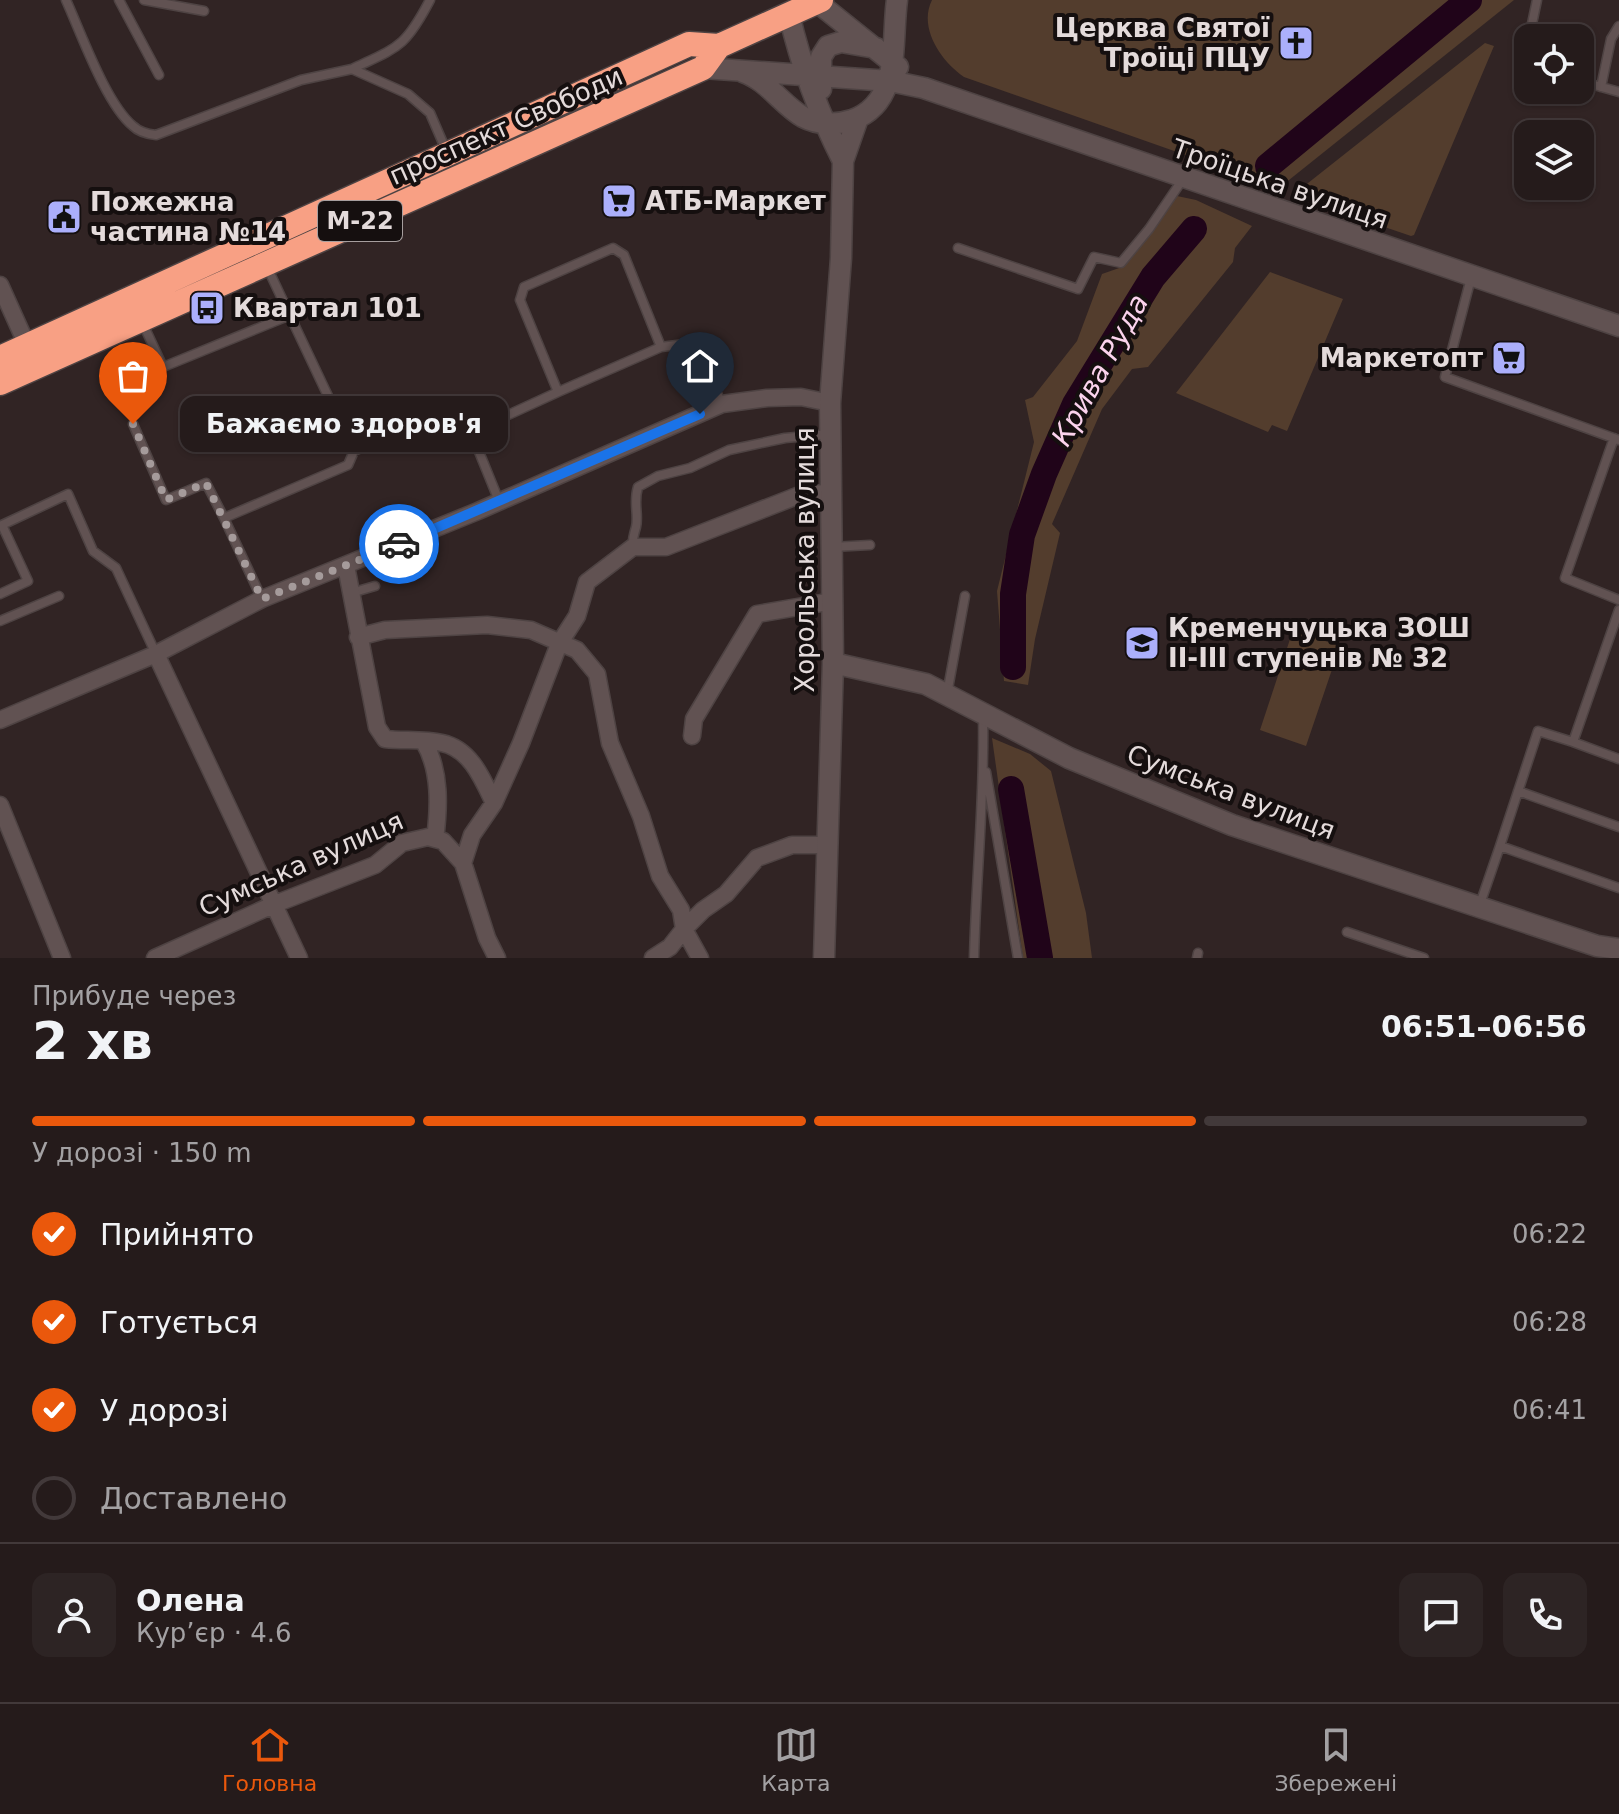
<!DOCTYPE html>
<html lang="uk">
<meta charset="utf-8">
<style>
body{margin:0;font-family:"DejaVu Sans",sans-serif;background:#2d2424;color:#f1f3f6;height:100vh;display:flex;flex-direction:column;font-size:30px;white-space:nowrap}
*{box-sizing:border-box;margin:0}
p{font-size:26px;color:#a3a1a3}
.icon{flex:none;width:44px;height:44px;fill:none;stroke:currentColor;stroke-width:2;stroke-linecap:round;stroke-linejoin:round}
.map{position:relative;height:958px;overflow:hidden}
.panel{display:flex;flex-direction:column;background:#251b1b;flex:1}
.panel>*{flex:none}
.tools{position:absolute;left:1514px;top:24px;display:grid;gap:16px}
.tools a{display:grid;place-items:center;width:80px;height:80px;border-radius:16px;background:#251b1b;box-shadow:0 2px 6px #0004,0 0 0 2px #42393a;font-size:40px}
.pin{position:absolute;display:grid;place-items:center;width:68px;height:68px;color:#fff;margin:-82px -34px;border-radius:50% 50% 50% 0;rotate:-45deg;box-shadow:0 0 8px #0007}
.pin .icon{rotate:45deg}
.courier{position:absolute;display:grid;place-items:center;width:80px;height:80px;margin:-40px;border:6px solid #1a73e8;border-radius:50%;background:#fff;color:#222;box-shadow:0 2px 10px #0007}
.bubble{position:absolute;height:56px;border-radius:16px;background:#251b1b;box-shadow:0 2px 6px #0004,0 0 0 2px #42393a;font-size:26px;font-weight:600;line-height:56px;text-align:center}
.head em{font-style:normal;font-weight:600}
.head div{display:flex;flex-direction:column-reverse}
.head{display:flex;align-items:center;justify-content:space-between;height:136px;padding:0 32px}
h1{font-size:52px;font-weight:600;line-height:60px}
.bar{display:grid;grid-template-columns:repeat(4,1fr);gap:12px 8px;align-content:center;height:96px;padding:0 32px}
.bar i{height:10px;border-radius:6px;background:#42393a}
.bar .selected{background:#ea580c}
.bar p{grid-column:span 4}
.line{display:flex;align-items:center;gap:20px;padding:0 32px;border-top:2px solid #42393a}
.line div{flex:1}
.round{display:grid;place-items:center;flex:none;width:84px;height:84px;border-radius:16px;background:#2d2424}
ol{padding:0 32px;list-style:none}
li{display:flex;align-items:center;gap:24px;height:88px}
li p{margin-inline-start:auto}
li .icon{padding:8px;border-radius:50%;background:#ea580c;color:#fff;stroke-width:4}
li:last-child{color:#a3a1a3}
li i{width:44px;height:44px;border:4px solid #42393a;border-radius:50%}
.dock{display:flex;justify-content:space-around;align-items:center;height:112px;border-top:2px solid #42393a;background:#251b1b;font-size:22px;color:#a3a1a3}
.dock a{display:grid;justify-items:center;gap:4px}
.dock .selected{color:#ea580c}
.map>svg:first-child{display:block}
</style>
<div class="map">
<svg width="1619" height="958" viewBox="0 0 1619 958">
<rect width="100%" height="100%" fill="#312424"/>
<!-- green -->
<path fill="#533d2d" d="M932,0H1514L1279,188L964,77C941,61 918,28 932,0Z
M1485,43L1494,46L1414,235L1411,236L1311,202L1301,193L1303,187Z
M1177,196L1196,200L1252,226L1235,248L1233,262L1148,367L1132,369L1102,409L1052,524L1060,533L1035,639L1028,685L1004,681L997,591L1034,442L1025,400L1033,397L1077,341L1102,274L1122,267Z
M1270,272L1343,299L1287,431L1272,425L1268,432L1176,393Z
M1293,630L1340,646L1306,746L1260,730Z
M992,738L1030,754L1051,771L1086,913L1092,958H1023Z"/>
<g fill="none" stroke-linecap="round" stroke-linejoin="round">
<!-- river -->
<path stroke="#200419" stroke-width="26" d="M1268,166L1469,0
M1013,667V594L1022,535L1044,474L1075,404L1153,277L1194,229
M1011,789L1040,958"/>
<defs>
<path id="lane" d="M66,0C81,33 106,104 133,126C139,132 147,134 156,135L301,80L352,69L408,94L430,113L446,150
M119,0L159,75
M144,0L204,11
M1529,38L1537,0
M352,69C398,47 405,48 430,0
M1580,81L1619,92
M1601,87L1611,39L1619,26
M958,248L1078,289L1094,257L1121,263L1149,229L1183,179
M267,267L354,451
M1471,278L1445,377L1619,440
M143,324L163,367L288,316
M661,347L558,392L520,300L524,287L613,248L624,255L661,347L693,343L722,404
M133,424L166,500L206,483L224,518
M1614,438L1565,578L1619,600
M499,501L471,432L558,392
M633,547C632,538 634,535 636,527C639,514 633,503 638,487L658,476L690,468L729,450L785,438L830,434
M832,547L870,545
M351,593L375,586
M0,594L28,581L2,525L68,494L93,551L116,568L156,654
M262,599L224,518L348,465L354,451L445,414L471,432
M1619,610L1573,742L1619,759
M0,621L59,596
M947,694L965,596
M986,772L1018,958
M1518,791L1619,827
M1500,846L1538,731L1573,742
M1479,907L1500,846L1619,888
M1347,932L1424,958
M974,958C976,877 985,795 983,714
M1197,958L1198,953"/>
<path id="street" d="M0,285L31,354
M346,566L377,727L385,739C404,741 424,739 442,743C471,749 483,780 494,803
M358,637L385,630L487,625L531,630L577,650L597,674L610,743L641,816L660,876L681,910L684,929L700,958
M156,654L299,958
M0,720L156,654L262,599L478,511L722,404L767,398L801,397L830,403
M692,736L694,719L757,614L833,601
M424,742C441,771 439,808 435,839
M0,805L62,958
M463,863L472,835L494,803L521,743L559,644L577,616L587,582L633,547H666L802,494L831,493
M155,958L275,904L375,865L402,843L428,837L443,841L463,863L487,938L497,958
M653,958L670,947L684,929L703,910L726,894L757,858L792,845H828"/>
<path id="secondary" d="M817,2L898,67
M789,14C801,66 819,114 843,161
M703,68L890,81L924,88L1619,326
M743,72C767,80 782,105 803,117C818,125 837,125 852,120C902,102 891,42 897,0
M821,89V57L828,46L841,42L876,48
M833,663L926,684L1069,758L1232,825L1597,946L1619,949
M824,958L833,663L830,403L841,258L843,161L858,118"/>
<path id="highway" d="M0,358L689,44L719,46L821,0
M0,383L703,68L719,46"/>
</defs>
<!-- lane casing -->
<use href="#lane" stroke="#4e4343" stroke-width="11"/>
<!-- street casing -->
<use href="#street" stroke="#4e4343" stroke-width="19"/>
<!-- secondary casing -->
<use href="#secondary" stroke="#4e4343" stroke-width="23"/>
<!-- highway casing -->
<use href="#highway" stroke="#4e4343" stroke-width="27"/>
<!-- lane -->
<use href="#lane" stroke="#615252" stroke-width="8"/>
<!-- street -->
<use href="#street" stroke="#615252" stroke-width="16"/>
<!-- secondary -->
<use href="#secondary" stroke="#615252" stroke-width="20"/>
<!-- highway -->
<use href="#highway" stroke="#f8a084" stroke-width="24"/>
</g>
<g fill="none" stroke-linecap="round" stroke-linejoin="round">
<!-- done -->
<path stroke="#a59b9b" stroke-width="8" stroke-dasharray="0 14.4" d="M133,424L166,500L206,483L262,599L399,544"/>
<!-- route -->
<path stroke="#1a73e8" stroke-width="10" d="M399,544L700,414"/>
</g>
<!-- icons -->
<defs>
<symbol id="church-square" viewBox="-11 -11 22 22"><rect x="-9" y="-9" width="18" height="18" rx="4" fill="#abaffb" stroke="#150f0f"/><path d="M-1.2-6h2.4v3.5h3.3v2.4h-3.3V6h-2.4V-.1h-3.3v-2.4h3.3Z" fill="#111"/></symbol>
<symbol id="supermarket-square" viewBox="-11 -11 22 22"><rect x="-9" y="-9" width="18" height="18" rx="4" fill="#abaffb" stroke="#150f0f"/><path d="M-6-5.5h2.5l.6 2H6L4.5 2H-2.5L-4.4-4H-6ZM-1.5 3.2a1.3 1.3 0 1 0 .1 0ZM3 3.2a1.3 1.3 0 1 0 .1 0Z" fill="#111"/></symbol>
<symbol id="civic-square" viewBox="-11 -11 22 22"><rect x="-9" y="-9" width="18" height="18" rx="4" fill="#abaffb" stroke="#150f0f"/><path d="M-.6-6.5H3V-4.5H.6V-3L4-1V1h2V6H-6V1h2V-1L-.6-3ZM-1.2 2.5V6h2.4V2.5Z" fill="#111"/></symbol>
<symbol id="bus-square" viewBox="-11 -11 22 22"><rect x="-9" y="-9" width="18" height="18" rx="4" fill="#abaffb" stroke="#150f0f"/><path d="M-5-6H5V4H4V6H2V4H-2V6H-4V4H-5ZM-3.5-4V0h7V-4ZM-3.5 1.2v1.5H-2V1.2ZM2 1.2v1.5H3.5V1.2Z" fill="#111"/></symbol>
<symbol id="school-square" viewBox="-11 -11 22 22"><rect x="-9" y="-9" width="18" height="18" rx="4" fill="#abaffb" stroke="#150f0f"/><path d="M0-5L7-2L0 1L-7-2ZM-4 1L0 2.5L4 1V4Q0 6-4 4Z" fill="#111"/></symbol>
</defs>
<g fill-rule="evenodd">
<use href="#church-square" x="1276" y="23" width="40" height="40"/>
<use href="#supermarket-square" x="599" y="181" width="40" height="40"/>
<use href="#civic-square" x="44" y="197" width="40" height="40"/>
<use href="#bus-square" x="187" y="288" width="40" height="40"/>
<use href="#supermarket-square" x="1489" y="338" width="40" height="40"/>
<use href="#school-square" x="1122" y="623" width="40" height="40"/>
</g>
<g text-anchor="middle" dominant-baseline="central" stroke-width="8" stroke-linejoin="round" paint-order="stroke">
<!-- shield labels -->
<rect fill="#150f0f" stroke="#a69e9e" stroke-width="2" x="318" y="201" width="84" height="40" rx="6"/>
<g font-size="24" font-weight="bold" fill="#e4dbdb">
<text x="360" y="221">М-22</text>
</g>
<!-- poi labels -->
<g font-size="26" font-weight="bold" fill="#e4dbdb" stroke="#150f0f" text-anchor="start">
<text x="1270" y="28" text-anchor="end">Церква Святої<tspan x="1270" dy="30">Троїці ПЦУ</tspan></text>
<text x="645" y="201">АТБ-Маркет</text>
<text x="90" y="202">Пожежна<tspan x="90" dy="30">частина №14</tspan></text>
<text x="233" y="308">Квартал 101</text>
<text x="1483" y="358" text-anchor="end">Маркетопт</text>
<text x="1168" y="628">Кременчуцька ЗОШ<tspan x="1168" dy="30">ІІ-ІІІ ступенів № 32</tspan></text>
</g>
<!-- street labels -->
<g font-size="26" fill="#e4dbdb" stroke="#150f0f">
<text transform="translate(506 126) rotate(-24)">проспект Свободи</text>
<text transform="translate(1280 184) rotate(19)">Троїцька вулиця</text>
<text transform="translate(805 560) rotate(-90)">Хорольська вулиця</text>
<text transform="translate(1231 792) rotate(21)">Сумська вулиця</text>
<text transform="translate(301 864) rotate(-24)">Сумська вулиця</text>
</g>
<!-- water labels -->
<g font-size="28" font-style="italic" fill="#fbd3ed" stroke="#150f0f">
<text transform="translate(1100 370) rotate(-61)">Крива Руда</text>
</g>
</g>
</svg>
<div class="tools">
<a><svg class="icon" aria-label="locate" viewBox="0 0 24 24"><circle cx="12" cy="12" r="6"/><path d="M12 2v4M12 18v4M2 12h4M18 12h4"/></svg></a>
<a><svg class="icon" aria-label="layers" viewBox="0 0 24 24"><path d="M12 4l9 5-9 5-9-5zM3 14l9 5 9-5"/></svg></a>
</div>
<div class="pin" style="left:133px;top:424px;background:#ea580c"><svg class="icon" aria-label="bag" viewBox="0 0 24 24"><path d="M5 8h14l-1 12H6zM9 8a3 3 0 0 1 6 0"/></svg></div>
<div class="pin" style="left:700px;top:414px;background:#1f2937"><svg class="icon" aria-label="home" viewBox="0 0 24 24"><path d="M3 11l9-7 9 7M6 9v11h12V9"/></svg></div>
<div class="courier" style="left:399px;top:544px"><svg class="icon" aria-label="car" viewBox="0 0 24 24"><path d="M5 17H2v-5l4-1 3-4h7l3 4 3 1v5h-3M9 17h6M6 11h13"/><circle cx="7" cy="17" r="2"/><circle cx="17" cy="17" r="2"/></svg></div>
<div class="bubble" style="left:180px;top:396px;width:328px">Бажаємо здоров'я</div>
</div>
<section class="panel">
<div class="head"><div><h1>2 хв</h1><p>Прибуде через</p></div><em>06:51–06:56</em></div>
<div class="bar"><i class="selected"></i><i class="selected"></i><i class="selected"></i><i></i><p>У дорозі · 150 m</p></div>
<ol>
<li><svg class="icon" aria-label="check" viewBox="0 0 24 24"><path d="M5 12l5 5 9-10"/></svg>Прийнято<p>06:22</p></li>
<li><svg class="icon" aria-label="check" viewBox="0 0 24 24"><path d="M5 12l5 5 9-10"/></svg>Готується<p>06:28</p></li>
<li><svg class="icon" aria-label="check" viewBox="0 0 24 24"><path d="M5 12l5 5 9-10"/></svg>У дорозі<p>06:41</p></li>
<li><i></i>Доставлено</li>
</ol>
<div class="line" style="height:144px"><a class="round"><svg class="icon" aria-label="person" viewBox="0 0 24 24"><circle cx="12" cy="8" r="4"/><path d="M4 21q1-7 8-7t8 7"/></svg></a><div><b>Олена</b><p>Кур’єр · 4.6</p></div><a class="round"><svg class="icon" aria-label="chat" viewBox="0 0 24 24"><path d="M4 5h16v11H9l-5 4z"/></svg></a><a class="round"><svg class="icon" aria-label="phone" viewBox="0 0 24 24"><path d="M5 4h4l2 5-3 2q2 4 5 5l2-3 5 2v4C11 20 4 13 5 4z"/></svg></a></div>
</section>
<nav class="dock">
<a class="selected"><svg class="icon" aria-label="home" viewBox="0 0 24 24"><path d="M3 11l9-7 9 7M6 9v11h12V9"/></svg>Головна</a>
<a><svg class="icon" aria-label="map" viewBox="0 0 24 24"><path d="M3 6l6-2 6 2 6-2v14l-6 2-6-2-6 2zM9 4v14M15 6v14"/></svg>Карта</a>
<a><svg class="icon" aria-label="saved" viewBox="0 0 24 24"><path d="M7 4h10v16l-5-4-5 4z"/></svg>Збережені</a>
</nav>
